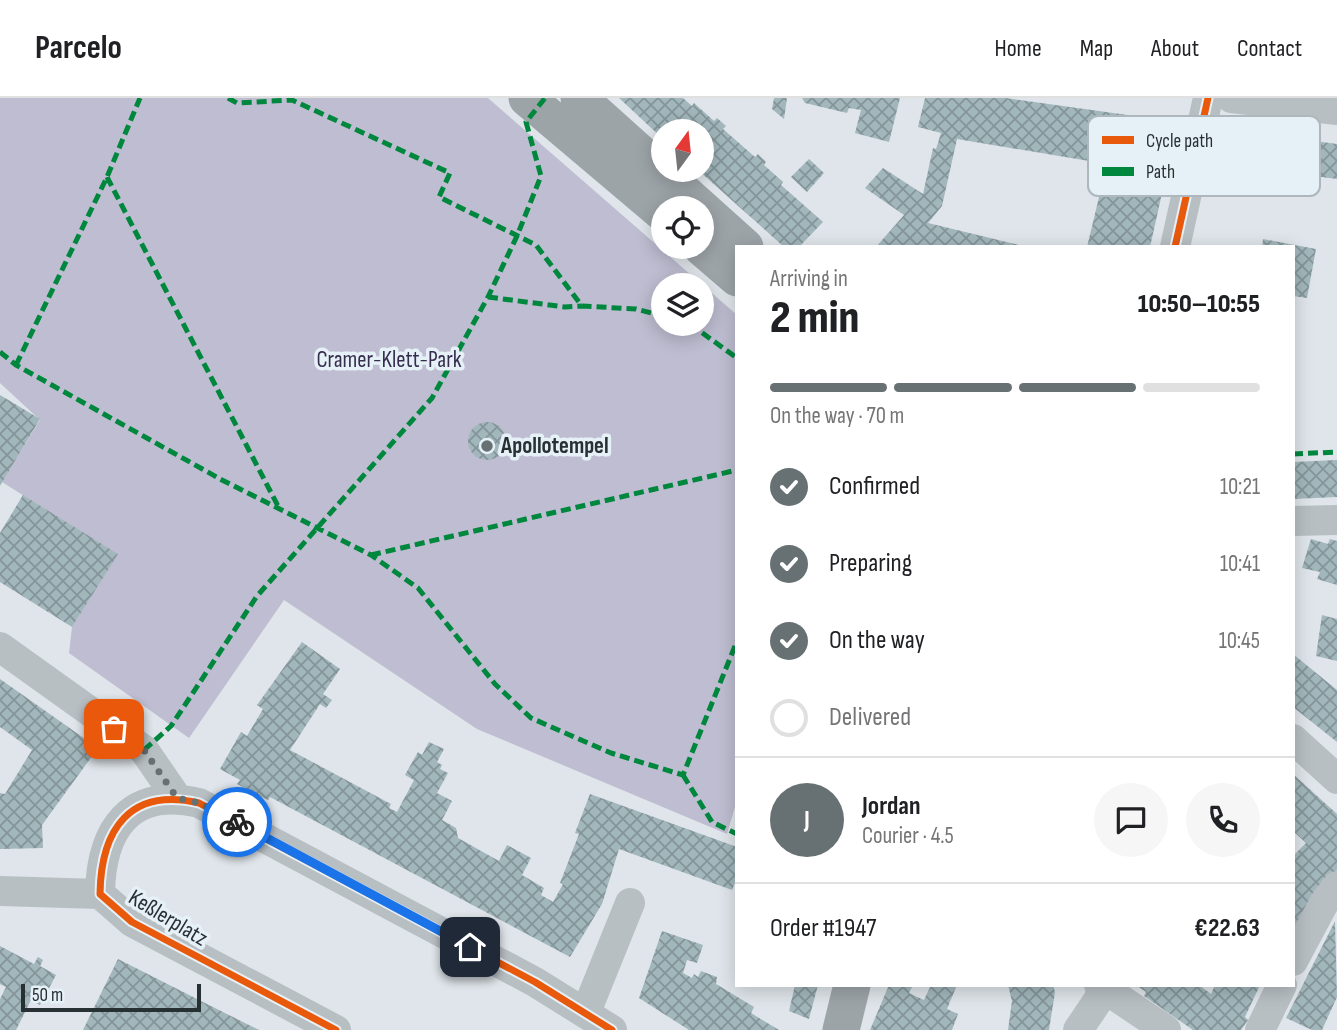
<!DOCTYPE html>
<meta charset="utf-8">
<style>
body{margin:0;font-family:"Sofia Sans Condensed",sans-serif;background:#f6f6f6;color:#202124;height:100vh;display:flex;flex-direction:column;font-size:26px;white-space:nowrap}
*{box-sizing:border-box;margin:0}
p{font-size:23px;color:#757577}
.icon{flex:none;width:38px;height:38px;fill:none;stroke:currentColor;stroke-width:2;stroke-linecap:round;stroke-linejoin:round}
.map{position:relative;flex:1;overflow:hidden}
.details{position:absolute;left:735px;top:147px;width:560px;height:742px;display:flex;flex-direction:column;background:#fff;border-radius:0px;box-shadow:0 4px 18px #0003}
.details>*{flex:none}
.needle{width:46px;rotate:15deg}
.tools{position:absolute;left:651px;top:21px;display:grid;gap:14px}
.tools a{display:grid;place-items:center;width:63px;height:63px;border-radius:50%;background:#fff;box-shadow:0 4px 18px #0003;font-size:35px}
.scale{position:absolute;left:21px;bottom:18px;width:180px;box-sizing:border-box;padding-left:7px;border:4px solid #273133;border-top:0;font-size:19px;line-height:24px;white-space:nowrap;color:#273133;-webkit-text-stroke:5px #e6f0f7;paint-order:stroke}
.pin{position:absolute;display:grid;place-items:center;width:60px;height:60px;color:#fff;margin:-30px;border-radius:14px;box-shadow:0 4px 10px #0006}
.courier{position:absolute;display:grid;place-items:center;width:70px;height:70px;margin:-35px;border:5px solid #1a73e8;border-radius:50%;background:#fff;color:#222;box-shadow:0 2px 9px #0007}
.summary em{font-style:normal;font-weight:800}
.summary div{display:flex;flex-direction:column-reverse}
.summary{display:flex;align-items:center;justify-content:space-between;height:119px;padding:0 35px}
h1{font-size:46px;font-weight:800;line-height:52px}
.bar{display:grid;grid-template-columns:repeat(4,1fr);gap:10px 7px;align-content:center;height:84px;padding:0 35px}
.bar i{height:9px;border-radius:5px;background:#e0e0e0}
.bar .selected{background:#677073}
.bar p{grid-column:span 4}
.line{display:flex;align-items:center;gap:18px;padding:0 35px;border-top:2px solid #e0e0e0}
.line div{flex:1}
.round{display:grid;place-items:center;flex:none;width:74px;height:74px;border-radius:37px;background:#f6f6f6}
ol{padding:0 35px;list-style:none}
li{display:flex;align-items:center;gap:21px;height:77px}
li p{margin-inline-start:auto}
li .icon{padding:7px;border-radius:50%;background:#677073;color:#fff;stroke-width:4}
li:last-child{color:#757577}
li i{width:38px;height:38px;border:4px solid #e0e0e0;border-radius:50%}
header{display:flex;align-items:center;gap:42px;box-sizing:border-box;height:98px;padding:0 35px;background:#fff;border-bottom:2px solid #e0e0e0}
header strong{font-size:33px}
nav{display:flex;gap:38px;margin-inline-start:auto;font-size:24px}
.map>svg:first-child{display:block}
</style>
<header>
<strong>Parcelo</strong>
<nav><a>Home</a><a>Map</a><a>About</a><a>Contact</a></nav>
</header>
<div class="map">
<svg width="1337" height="932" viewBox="0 0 1337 932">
<defs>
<pattern id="building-cross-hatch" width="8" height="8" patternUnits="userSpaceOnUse" patternTransform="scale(1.75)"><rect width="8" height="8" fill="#a2b7bc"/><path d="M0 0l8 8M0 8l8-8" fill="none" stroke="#849599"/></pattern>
</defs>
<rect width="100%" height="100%" fill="#dfe5ea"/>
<!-- park -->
<path fill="#bebdd1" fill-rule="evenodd" d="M0,0H488L737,217V702L727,736L477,631L284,502L189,640L69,555L72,529L117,456L2,384L40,322L0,285ZM663,187H702V226H663Z"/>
<!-- building -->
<path fill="url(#building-cross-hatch)" d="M619,0H683L692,8L694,5L714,23L717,20L726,28L723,31L755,59L758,56L766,64L764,67L783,84L781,87L823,124L799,149H784L698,72H702V33H663V41Z
M774,0H787L784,21L772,11Z
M802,0H900L889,44L855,35L861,12L849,10L847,15L805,5Z
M925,0H1006L1178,24L1150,149H1087L1107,66L957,41L942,108L928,125L1027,149H876L904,117L865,90L883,70L923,96L933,50L936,51L941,35L918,29Z
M1225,31L1337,46V81L1221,66Z
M809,61L824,75L807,94L791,79Z
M1263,141L1316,151L1307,200L1293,198V149H1262Z
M0,297L40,321L0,388Z
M468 343a19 19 0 1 1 38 0a19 19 0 1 1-38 0Z
M1337,362V399L1293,401V364Z
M23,397L118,456L72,529L0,484V435Z
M1311,441L1328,446L1330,441L1337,443V487L1317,481L1320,474L1302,470Z
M1322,517L1337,521V563L1316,558Z
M302,544L340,571L323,596L332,602L326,610L320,606L290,652L391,706L389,710L397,714L414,682L405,677L418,654L422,657L429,644L444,651L437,664L442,667L440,671L448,675L437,695L452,703L442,722L456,730L458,740L499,763L507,747L531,760L522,777L544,790L541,797L553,804L563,786L560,785L579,736L575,735L590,696L737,749V780L732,792L619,751L602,806L570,859L270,699L268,702L237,686L240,682L220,671L241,634L247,638L263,611L257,607Z
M1293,556L1337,592V644L1293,609Z
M0,581L98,650L42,727L43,750L0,751V695L5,696L32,652L0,629Z
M1293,676L1337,716V772L1293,834V758L1306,745L1293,733Z
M1335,823L1337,899L1322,932H1312L1286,920Z
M662,833L703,847L697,865L687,862L683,875L692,880L694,876L698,879L701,873L717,879L716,886L754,909L751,915L779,932H689L639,900Z
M0,848L34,866L38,859L43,862L40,868L56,877L40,907L31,902L16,932H0V901L6,889L0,886Z
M118,861L205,905L259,932H83Z
M795,887H818L809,921L789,913Z
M889,887H913L909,895L924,902L931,887H957L947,911L958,916L952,932H870Z
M1008,887H1053L1055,894L1049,932H1008L1012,903Z
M1136,887H1199L1211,896L1215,887H1260L1245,919L1248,922L1241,932H1193L1144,898L1146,894Z"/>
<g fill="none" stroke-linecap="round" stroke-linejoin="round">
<!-- minor -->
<path stroke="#b8bfc3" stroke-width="30" d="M1231,0L1337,12
M1175,149L1208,0
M1293,423L1337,422
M0,549L144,652L177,700
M1293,641L1337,681
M0,793L100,796
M1293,863L1324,805L1337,788
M1099,887L1166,932
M586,914L630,805
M336,932L132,824L100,796C101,731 130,689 199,705L535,884L612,932
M1078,932L1105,892
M1260,932L1282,887"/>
<!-- major -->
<path stroke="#9da4a8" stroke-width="37" d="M527,0L663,115
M579,0L745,149
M701,149L737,180
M841,932L852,887"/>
<!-- quiet -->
<path stroke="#00873e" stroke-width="5" stroke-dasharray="10 5" stroke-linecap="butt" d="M228,0L237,5L292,2L450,75L439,99L536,147L582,208L636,211L663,218
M107,79L278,408
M488,199L565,209L582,208
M690,226L737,260
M0,254L16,267L222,382L371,457L418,490L495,586L531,620L611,655L683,677L737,543
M16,267L107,79L140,0
M1293,356L1337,354
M371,457L737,372
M144,652L171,628L257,498L432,300L488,199L517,138L541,78L526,24L545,0
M683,677L712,724L737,736"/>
<defs>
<path id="cycleway" d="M1175,149L1208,0
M336,932L132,824L100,796C101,731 130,689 199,705L535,884L612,932"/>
</defs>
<!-- cycleway casing -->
<use href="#cycleway" stroke="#e6f0f7" stroke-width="11"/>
<!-- cycleway -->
<use href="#cycleway" stroke="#e8590c" stroke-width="7"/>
</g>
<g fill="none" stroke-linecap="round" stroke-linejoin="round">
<!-- done -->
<path stroke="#677073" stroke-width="7" stroke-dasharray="0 12.6" d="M114,631L144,652L177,700L199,705L237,724"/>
<!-- route -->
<path stroke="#1a73e8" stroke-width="9" d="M237,724L470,849"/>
</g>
<!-- markers -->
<circle fill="#677073" stroke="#e6f0f7" stroke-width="2.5" cx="487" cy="348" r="7"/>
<g text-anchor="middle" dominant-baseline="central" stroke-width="7" stroke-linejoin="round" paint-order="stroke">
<!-- park labels -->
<g font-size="23" fill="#362d4f" stroke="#e6f0f7">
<text x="389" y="262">Cramer-Klett-Park</text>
</g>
<!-- poi labels -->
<g font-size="23" font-weight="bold" fill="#273133" stroke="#e6f0f7" text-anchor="start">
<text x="501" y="348">Apollotempel</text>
</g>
<!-- street labels -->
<g font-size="23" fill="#273133" stroke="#e6f0f7">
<text transform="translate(168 820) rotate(31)">Keßlerplatz</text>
</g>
</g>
<!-- legend -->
<rect x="1088" y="18" width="232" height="80" rx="10" fill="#e6f0f7" stroke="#adb7bc" stroke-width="2"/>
<rect x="1102" y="38" width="32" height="8" fill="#e8590c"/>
<rect x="1102" y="69" width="32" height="9" fill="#00873e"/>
<g font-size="19" fill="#273133">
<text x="1146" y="49">Cycle path</text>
<text x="1146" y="80">Path</text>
</g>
</svg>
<div class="tools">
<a><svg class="needle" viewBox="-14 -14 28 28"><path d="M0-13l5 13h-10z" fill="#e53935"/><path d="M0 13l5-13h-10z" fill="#757577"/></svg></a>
<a><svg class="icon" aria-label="locate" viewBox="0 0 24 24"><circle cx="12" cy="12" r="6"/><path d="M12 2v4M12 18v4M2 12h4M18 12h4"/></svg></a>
<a><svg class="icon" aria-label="layers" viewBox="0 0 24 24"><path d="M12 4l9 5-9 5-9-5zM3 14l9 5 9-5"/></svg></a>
</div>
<div class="scale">50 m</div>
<div class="pin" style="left:114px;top:631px;background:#ea580c"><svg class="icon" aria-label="bag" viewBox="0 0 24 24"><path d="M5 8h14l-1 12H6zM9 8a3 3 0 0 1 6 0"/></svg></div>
<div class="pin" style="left:470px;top:849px;background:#1f2937"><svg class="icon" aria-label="home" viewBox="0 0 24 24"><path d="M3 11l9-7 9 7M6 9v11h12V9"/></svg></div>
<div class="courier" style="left:237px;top:724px"><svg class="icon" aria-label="bike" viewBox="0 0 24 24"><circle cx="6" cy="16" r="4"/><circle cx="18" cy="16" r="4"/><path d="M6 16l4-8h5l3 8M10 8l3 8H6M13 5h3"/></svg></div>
<section class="details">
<div class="summary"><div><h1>2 min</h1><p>Arriving in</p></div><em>10:50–10:55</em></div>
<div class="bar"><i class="selected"></i><i class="selected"></i><i class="selected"></i><i></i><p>On the way · 70 m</p></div>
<ol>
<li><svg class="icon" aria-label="check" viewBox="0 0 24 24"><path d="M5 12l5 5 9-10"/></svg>Confirmed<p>10:21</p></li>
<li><svg class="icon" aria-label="check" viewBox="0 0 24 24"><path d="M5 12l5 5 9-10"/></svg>Preparing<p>10:41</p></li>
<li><svg class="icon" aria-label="check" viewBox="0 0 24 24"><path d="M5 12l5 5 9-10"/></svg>On the way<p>10:45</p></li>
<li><i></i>Delivered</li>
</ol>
<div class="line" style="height:126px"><b class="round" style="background:#677073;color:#fff">J</b><div><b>Jordan</b><p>Courier · 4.5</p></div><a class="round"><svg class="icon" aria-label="chat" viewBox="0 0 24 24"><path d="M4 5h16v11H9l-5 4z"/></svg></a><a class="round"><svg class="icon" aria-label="phone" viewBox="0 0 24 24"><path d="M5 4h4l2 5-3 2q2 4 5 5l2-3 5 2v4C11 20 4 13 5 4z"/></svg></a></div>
<div class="line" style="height:91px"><div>Order #1947</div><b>€22.63</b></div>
</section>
</div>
